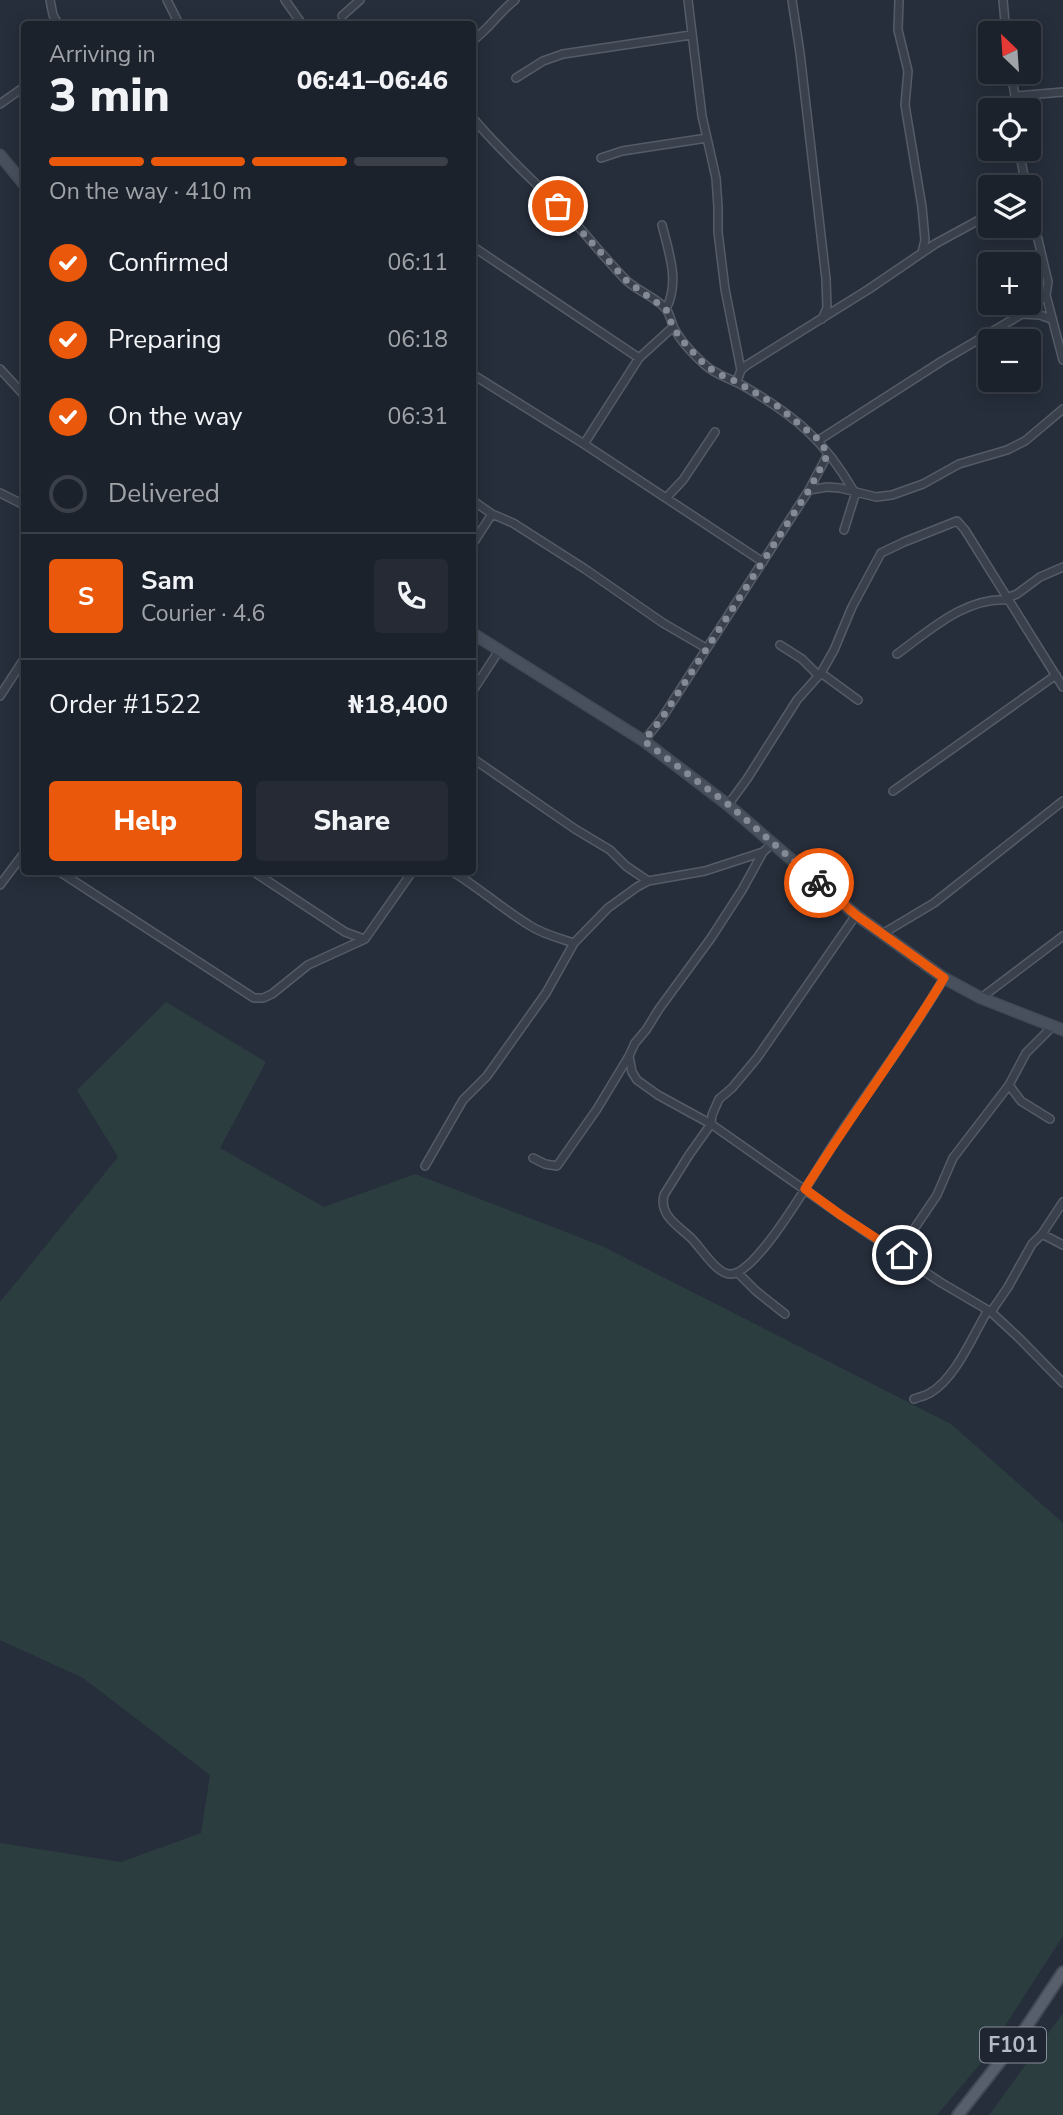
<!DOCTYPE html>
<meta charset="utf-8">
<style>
body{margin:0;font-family:"Nunito Sans",sans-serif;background:#252a34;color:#f1f3f6;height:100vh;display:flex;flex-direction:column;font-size:26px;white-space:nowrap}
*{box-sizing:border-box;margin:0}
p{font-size:23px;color:#a0a4a9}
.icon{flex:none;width:38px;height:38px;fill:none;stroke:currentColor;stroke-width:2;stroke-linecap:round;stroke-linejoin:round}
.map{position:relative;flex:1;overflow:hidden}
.panel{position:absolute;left:21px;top:21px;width:455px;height:854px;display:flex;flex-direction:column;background:#1c222c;border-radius:7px;box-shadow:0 4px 18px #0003,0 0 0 2px #3a3f48}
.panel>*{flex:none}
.needle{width:46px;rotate:335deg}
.tools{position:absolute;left:978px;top:21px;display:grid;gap:14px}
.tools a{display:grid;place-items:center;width:63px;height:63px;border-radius:7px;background:#1c222c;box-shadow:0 4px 18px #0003,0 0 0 2px #3a3f48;font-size:35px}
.pin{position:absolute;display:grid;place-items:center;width:60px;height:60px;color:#fff;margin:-30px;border:4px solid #fff;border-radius:50%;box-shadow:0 2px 7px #0007}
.courier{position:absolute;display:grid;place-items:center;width:70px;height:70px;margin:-35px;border:5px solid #ea580c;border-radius:50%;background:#fff;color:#222;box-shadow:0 2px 9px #0007}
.summary em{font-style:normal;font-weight:800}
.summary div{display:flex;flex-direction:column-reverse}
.summary{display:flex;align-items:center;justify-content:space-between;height:119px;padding:0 28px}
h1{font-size:46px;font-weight:800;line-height:52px}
.bar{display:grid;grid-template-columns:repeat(4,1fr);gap:10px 7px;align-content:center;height:84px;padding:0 28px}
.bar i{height:9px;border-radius:5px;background:#3a3f48}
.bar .current{background:#ea580c}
.bar p{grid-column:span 4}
.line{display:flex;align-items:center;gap:18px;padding:0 28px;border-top:2px solid #3a3f48}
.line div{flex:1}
.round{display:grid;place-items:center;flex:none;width:74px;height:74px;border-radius:7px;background:#252a34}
ol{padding:0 28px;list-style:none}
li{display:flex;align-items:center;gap:21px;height:77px}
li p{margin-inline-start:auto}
li .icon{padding:7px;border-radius:50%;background:#ea580c;color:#fff;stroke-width:4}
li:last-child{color:#a0a4a9}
li i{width:38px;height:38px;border:4px solid #3a3f48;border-radius:50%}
.primary-button{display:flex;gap:14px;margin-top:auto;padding:14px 28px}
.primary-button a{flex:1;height:80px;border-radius:7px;background:#ea580c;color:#fff;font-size:28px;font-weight:800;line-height:80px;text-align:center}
.primary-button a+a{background:#252a34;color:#f1f3f6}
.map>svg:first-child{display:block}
</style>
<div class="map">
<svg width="1063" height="2115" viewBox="0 0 1063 2115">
<rect width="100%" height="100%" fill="#262e3b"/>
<!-- green -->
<path fill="#2b3d3f" d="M166,1002L266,1062L220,1148L324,1207L415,1174L602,1246L951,1424L1063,1523V1936L981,2063L937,2115H0V1843L121,1862L201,1833L210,1775L83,1678L0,1640V1302L118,1157L77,1090Z
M1063,2013V2115H989L995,2107Z"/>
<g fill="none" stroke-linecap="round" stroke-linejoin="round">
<defs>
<path id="street" d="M50,0L53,15L58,24
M167,0L179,24
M285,0L302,24
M688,0L702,116L716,178L718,207V232L725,289L741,370
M792,0L800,53L826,279L827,308L822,319
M899,0L898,30L908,71L905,105L922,207L925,240L922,253
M1003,0L1006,33
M342,16L360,0
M472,41C489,29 499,12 515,0
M1011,72L1015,96L1014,110
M516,78L543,61L563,54L691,35
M1015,96L1063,92
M0,104L24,87
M472,117C501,152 534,181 566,213C587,235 605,259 627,281C638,291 657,298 666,309C670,314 671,322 674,328C681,342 694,355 705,365C717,376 733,379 747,388C795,416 825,441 853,490
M1019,149L1026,187
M601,158L622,151L707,138
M1029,201L1048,282L1046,295L1063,360
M662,225C669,253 680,282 666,309
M472,246L639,358
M1023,314L1040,315L1051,319
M0,369L24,395
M472,374L584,444L763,562
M737,381L741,370L747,365L869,289L935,244L990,214
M819,440L942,361L1022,314L1046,295
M584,444L639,358L673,327
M809,490L827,487L840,488L876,497L892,495L923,484L959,464L1007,450L1025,441L1063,409
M0,493L24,505
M666,498L683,480L715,432
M472,500L492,514L513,523L585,569L663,623L706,648
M844,530L856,492
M472,545L492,514
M1007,598L1017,594L1040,577L1063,567
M780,645L802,659L819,676
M897,654C929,631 966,596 1009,600
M821,673L858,700
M472,692L500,649
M0,696L24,659
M644,741L662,718L809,490L828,454
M472,758L575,829L610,850L626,866L648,881
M893,791L1056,675
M728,805L747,779L797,700L821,673L834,650L852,607L881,553L904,542L957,521L965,530L1063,687
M60,872L254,998H263L272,994L308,965L365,939L412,872
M254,872L345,932L364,939
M453,872C479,888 503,909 529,925C542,934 559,938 574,943
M0,885L24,853
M856,915L757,1058L732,1088L719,1099L712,1115L711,1124L689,1155L664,1195C659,1215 677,1225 690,1237C701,1247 717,1276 732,1274C760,1271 820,1163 838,1137C873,1084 912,1033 944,978
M882,934L934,903L1063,801
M981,998L1063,936
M629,1056L632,1072L637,1080L658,1095L711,1124L842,1216L940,1282L991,1312L1018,1337L1063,1383
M1009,1085L1021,1101L1050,1119
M533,1158L545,1164L557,1166L597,1109L629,1056L635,1043L646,1030L659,1009L711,938L742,890L763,852L773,843
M425,1166L463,1100L487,1076L546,993L574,943L608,908L637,887L648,881L705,871L763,852
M1042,1234L1063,1245
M902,1255L912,1232L937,1195L953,1158L1009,1085L1026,1053L1052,1027
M738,1273L756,1291L785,1314
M991,1312L1008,1287L1032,1244L1042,1234L1063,1202
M914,1399C919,1397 925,1396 930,1393C956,1378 973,1335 988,1310"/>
<path id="secondary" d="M0,155L24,184
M472,633L644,741L728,805L856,915L944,978L981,998L1063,1030"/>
<path id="primary" d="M958,2115L1021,2035L1063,1972"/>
</defs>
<!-- street casing -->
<use href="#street" stroke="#555c67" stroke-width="10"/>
<!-- secondary casing -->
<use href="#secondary" stroke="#434a55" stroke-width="13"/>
<!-- primary casing -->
<use href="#primary" stroke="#434a55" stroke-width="14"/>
<!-- street -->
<use href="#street" stroke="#3a414c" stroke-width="7"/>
<!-- secondary -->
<use href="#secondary" stroke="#48505e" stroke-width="10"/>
<!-- primary -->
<use href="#primary" stroke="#585f6c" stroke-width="10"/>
</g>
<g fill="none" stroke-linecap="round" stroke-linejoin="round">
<!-- done -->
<path stroke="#848a96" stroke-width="7" stroke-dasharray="0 12.6" d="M558,206L628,282L666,309L673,327L680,338L706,366L719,374L737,382L776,405L819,440L828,454L809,490L662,718L644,741L729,805L819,883"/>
<!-- route -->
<path stroke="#ea580c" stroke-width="9" d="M819,883L856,915L944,978C901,1050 850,1117 805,1189L842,1216L902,1255"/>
</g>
<g text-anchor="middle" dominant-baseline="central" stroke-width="5" stroke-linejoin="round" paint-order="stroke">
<!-- shield labels -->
<rect fill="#1f2631" stroke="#898f9a" stroke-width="2" x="980" y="2027.5" width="66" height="35" rx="5"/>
<g font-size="21" font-weight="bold" fill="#b6bcc7">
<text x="1013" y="2045">F101</text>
</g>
</g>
</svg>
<div class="tools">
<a><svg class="needle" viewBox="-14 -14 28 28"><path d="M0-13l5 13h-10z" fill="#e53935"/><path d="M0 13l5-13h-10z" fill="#a0a4a9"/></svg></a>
<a><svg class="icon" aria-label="locate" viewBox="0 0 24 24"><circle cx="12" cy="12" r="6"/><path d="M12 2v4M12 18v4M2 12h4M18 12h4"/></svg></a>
<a><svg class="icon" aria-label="layers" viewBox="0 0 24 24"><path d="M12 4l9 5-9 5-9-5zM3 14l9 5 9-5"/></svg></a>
<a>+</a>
<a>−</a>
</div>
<div class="pin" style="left:558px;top:206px;background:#ea580c"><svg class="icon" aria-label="bag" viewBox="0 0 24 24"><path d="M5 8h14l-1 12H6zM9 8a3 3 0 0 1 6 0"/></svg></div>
<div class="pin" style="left:902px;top:1255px;background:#1f2937"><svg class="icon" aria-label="home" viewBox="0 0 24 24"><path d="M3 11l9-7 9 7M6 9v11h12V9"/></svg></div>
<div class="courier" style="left:819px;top:883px"><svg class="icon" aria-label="bike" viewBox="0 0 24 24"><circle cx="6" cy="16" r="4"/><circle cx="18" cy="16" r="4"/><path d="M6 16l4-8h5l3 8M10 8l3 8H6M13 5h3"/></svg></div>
<section class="panel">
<div class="summary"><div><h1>3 min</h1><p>Arriving in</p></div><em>06:41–06:46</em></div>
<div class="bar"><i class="current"></i><i class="current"></i><i class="current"></i><i></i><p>On the way · 410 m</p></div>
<ol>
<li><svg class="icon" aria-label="check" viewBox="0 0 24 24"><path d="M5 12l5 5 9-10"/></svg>Confirmed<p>06:11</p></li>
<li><svg class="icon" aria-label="check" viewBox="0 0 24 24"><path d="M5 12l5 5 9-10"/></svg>Preparing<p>06:18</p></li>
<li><svg class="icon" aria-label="check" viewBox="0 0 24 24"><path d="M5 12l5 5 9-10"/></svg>On the way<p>06:31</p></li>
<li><i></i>Delivered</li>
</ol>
<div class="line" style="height:126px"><b class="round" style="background:#ea580c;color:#fff">S</b><div><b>Sam</b><p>Courier · 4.6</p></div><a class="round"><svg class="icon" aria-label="phone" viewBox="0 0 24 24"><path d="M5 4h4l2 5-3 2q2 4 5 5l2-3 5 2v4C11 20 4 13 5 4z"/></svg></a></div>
<div class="line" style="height:91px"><div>Order #1522</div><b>₦18,400</b></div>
<div class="primary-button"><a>Help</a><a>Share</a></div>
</section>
</div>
